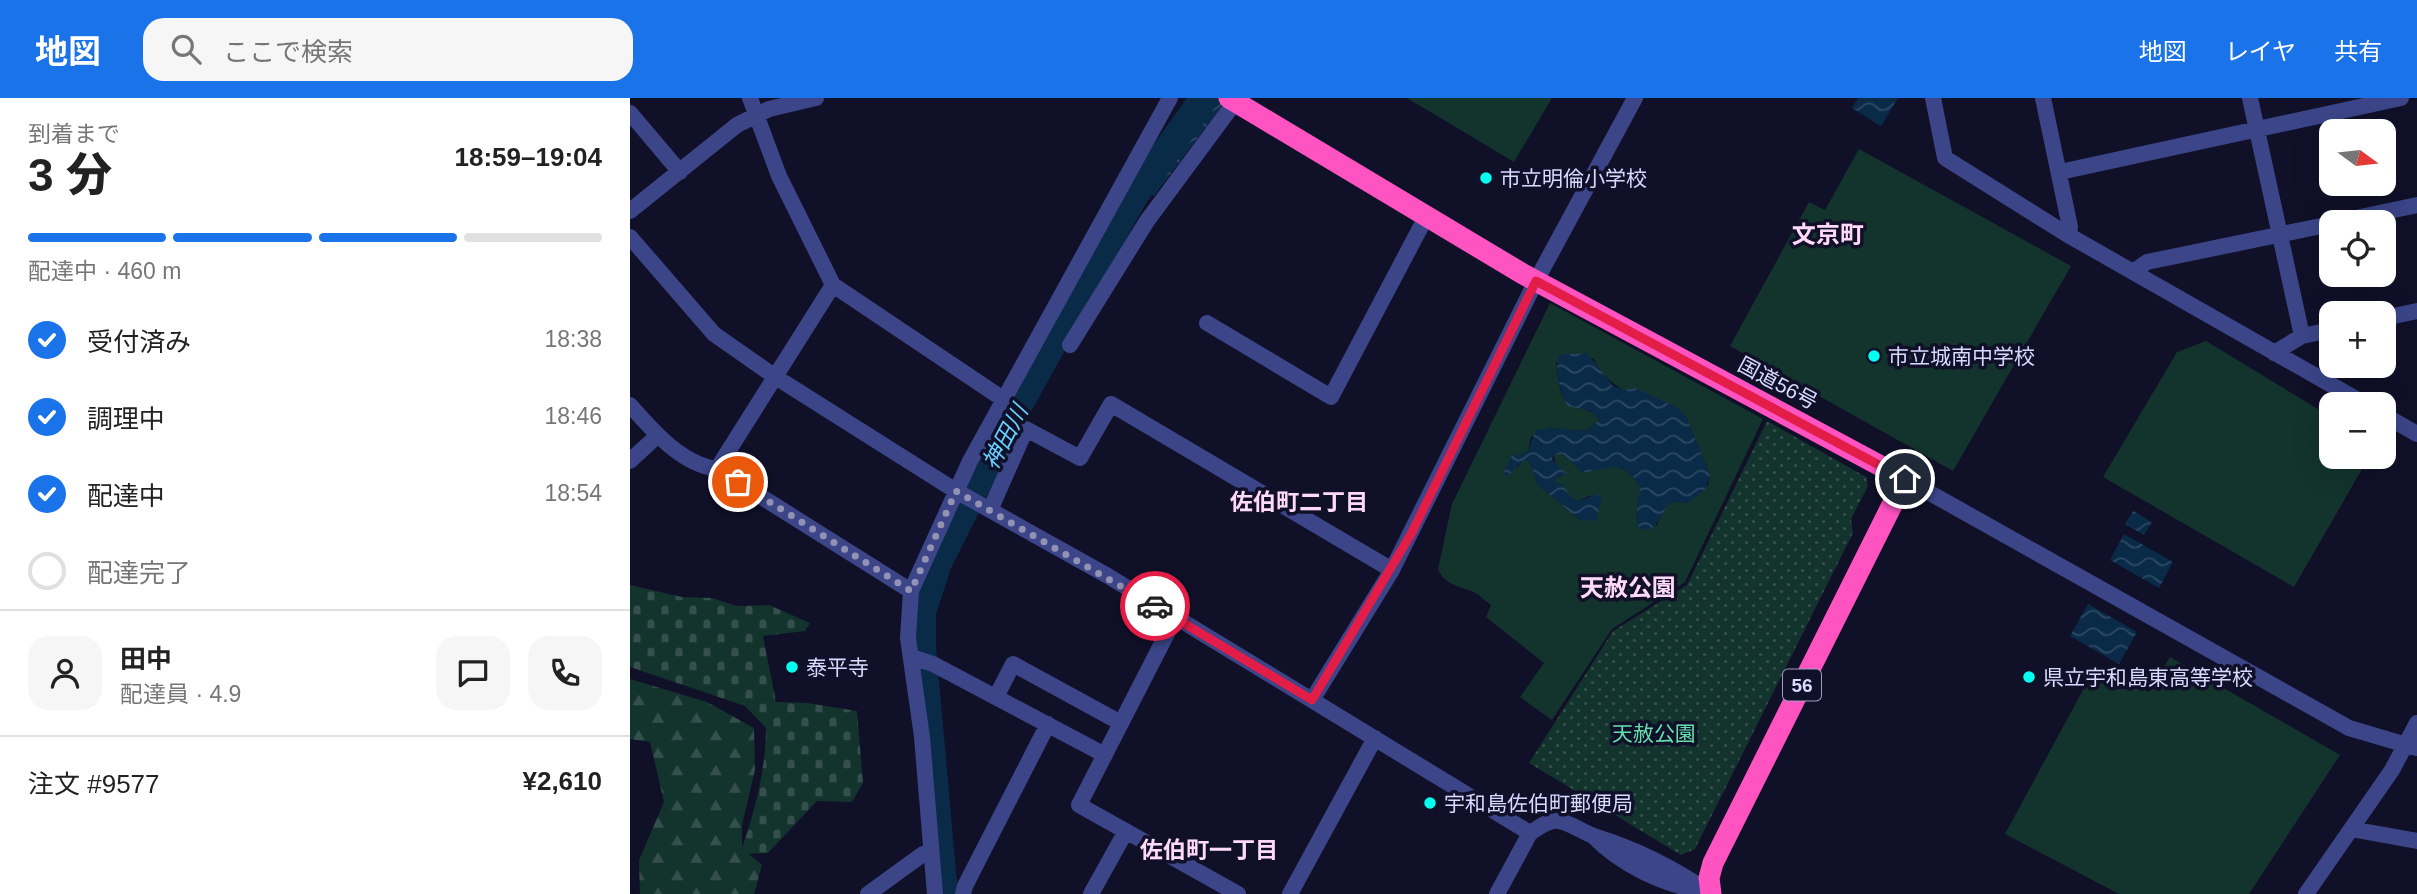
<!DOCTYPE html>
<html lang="ja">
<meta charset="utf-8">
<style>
body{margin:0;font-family:Helvetica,"Noto Sans JP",sans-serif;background:#f6f6f6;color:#222;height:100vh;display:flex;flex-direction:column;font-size:26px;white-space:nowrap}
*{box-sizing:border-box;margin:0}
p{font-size:23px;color:#767676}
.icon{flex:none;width:38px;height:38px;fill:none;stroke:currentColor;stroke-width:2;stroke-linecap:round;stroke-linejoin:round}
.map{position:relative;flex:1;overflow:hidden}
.side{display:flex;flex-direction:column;background:#fff;width:630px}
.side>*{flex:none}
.needle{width:46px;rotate:105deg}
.fabs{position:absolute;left:1689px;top:21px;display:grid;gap:14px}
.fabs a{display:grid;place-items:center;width:77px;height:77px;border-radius:14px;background:#fff;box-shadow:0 7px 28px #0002;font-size:35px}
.pin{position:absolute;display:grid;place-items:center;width:60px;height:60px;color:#fff;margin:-30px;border:4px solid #fff;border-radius:50%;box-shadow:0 2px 7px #0007}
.courier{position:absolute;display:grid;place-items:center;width:70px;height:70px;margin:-35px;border:5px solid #e11d48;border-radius:50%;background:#fff;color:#222;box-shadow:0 2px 9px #0007}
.overview em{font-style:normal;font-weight:800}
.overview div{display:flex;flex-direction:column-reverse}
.overview{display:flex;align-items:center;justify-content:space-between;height:119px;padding:0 28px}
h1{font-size:46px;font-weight:800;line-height:52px}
.bar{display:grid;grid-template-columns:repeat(4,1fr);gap:10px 7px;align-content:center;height:84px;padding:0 28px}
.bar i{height:9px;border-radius:5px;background:#e0e0e0}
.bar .on{background:#1a73e8}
.bar p{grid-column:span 4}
.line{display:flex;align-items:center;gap:18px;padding:0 28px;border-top:2px solid #e0e0e0}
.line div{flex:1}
.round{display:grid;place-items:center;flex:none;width:74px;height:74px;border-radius:21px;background:#f6f6f6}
ol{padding:0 28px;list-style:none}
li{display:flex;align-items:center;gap:21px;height:77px}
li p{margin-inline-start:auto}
li .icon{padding:7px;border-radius:50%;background:#1a73e8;color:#fff;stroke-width:4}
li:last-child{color:#767676}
li i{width:38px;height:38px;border:4px solid #e0e0e0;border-radius:50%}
header{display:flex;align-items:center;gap:42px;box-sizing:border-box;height:98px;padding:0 35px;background:#1a73e8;color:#fff}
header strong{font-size:33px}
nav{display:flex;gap:38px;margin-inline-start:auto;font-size:24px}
.search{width:490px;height:63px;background:#f6f6f6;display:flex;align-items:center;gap:18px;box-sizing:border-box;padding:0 24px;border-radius:21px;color:#767676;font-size:26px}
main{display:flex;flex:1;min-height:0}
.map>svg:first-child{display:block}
</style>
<header>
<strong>地図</strong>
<div class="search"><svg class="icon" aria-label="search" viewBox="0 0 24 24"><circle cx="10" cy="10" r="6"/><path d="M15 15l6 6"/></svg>ここで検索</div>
<nav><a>地図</a><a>レイヤ</a><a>共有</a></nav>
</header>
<main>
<section class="side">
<div class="overview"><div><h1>3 分</h1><p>到着まで</p></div><em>18:59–19:04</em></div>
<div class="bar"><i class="on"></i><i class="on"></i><i class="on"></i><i></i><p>配達中 · 460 m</p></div>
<ol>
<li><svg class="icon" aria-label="check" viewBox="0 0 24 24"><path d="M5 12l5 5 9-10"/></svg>受付済み<p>18:38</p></li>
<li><svg class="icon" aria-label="check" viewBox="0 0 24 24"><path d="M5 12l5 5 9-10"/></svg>調理中<p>18:46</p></li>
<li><svg class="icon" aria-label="check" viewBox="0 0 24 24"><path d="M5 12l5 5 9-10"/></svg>配達中<p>18:54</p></li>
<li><i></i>配達完了</li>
</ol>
<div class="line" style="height:126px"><a class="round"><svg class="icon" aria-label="person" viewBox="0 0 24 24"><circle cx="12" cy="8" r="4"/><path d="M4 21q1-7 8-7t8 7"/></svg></a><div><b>田中</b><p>配達員 · 4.9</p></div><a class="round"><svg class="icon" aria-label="chat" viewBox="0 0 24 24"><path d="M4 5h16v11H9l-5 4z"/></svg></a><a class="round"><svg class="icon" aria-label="phone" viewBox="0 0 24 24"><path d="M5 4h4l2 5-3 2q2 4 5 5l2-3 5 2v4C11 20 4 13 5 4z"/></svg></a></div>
<div class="line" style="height:91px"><div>注文 #9577</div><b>¥2,610</b></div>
</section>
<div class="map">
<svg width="1787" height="796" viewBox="0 0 1787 796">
<defs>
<pattern id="grass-dots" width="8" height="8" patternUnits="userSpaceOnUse" patternTransform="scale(1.75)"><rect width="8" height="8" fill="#13332d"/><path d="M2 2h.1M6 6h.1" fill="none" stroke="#35504c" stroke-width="1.8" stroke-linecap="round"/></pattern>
<pattern id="forest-firs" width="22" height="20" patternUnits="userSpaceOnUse" patternTransform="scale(1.75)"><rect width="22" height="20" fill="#13332d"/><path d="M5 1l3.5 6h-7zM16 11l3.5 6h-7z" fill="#35504c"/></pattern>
<pattern id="cemetery-stones" width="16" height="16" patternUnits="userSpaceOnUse" patternTransform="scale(1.75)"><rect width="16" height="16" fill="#13332d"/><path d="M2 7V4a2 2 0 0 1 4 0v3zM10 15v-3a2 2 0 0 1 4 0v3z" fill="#35504c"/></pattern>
<pattern id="water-waves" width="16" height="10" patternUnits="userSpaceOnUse" patternTransform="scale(1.75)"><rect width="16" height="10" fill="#0a2b48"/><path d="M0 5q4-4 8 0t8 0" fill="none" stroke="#2d4963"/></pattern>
</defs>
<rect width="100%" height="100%" fill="#101029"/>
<!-- grass -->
<path fill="url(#grass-dots)" d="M1137,323L1236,379L1238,388L1221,421L1223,435L1065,751L1051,757L899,665L983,533L1057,487Z"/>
<!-- forest -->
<path fill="url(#forest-firs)" d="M0,581L77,604L124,630L125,672L112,727V750L132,767L124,796H10L9,762L34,704L20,644L0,641Z"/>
<!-- cemetery -->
<path fill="url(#cemetery-stones)" d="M0,487L52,499L82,500L107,508L139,507L180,525L175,533L133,538L146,604L177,605L227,613L233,685L222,704L187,703L138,755L110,756C124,717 136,672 136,630L115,608L0,569Z"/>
<!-- garden -->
<path fill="#13332d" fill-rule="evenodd" d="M777,0H922L884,64Z
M1229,51L1441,168L1323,373L1100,248L1179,104L1195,112Z
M920,205L1133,321L1055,484L982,531L922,622L890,599L914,565L856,519L861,507C855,503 848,495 841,493C828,488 814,486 808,471L822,406ZM963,260C980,296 1020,303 1056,318L1080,377L1078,387L1057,405L1042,403L1033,411L1027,427L1006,418L1010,389C993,361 981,368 953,375L933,356L923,357L931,379H927L924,384C935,388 936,400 948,403L961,397L951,423L908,387L899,363L893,361L887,370L883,356L888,359L898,353L901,339L920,330L956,333L969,322C963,308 941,314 933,298C928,289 928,275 926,265Z
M1576,243L1701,319V359H1739L1664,489L1473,379L1547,254Z
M1540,559L1710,657L1619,796H1489L1375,736L1466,568L1519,594Z"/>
<!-- water -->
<path fill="url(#water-waves)" d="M558,0H598L524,98L503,83Z
M1228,0H1268L1251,28L1222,10Z
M957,255L983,288L994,292L1006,290L1046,309L1056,318L1080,377L1075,392L1057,405L1042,403C1032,412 1030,425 1019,432L1009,430L1006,418L1010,389C991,358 982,371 953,375L933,356L923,357L922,361L937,376L927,379L924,384L933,387L942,401L948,403L968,396L972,400L966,422L951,423L908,387L899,363L893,362L878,378L873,376L883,355L888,358L898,353L906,332L920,330L956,333L969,322L961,313L938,308C930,294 924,272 929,257Z
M1503,413L1522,424L1514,437L1495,426Z
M1494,436L1543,464L1529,490L1480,462Z
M1458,506L1507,534L1489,566L1440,538Z"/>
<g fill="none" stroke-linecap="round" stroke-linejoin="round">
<!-- river -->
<path stroke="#0a2b48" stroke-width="28" d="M314,796L292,550V514L308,465L369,343L504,98L574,0"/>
<!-- minor -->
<path stroke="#3b4588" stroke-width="16" d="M120,0L149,78L203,187L373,301
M1303,0L1315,60L1438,137L1735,306
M1413,0L1440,129L1438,137
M1620,0L1672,238
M0,15L50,74
M1430,74L1771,0
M0,113L107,27L139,11L186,0
M1707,124L1787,107
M0,139L84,236L144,278L326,393L478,478L900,735C908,730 919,721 929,723C941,725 952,734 964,738C1006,751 1043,769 1080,795
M1503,174L1517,164L1701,126
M1754,220L1787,213
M577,225L701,299L796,119
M440,247L517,123L608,0
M1644,255L1672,238L1701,232
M0,307C23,333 51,366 87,371L281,493
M1754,317L1787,336
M0,363L27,338
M87,371L203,187
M1275,381L1719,630L1787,650
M361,410L396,331L450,360L481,306L762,472
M545,520L449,707L608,796
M282,559L303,566L475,657
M366,599L383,566L491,625
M682,602L762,472L906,183L1005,0
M1721,731L1787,743
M963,738C992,768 1033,786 1074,794
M238,796L293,756L301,755
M305,796L292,639L278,540L281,493L340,363L540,0
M333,796L335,788L418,626
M461,796L496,733
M660,796L745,640
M867,796L900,735
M1676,796L1762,672L1787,625"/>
<!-- highway -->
<path stroke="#ff53c2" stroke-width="21" d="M599,0L893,176L1275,381L1083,765L1079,780L1081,796"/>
</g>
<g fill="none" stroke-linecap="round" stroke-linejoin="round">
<!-- done -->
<path stroke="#9293b4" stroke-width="7" stroke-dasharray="0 12.6" d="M108,384L281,493L326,393L525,508"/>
<!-- route -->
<path stroke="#e11d48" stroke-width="9" d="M525,508L682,602L781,436L906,183L1275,381"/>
</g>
<!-- markers -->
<g fill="#04ffee" stroke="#101029" stroke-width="2.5">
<circle cx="856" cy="80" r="7"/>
<circle cx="1244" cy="258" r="7"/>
<circle cx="162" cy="569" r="7"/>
<circle cx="1399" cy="579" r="7"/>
<circle cx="800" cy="705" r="7"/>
</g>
<g text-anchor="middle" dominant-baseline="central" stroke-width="7" stroke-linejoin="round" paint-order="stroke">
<!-- shield labels -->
<rect fill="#101029" stroke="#9c9dbf" stroke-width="2" x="1153" y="571.5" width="38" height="31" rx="5"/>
<g font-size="19" font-weight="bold" fill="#d8daff">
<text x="1172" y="587">56</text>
</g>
<!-- poi labels -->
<g font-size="21" fill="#d8daff" stroke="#101029" text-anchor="start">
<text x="870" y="80">市立明倫小学校</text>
<text x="1258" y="258">市立城南中学校</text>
<text x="176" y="569">泰平寺</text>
<text x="1413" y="579">県立宇和島東高等学校</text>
<text x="814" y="705">宇和島佐伯町郵便局</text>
</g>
<!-- street labels -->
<g font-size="21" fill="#d8daff" stroke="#101029">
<text transform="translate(1148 285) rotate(28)">国道56号</text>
</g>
<!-- park labels -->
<g font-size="21" fill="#62e1ac" stroke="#101029">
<text x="1024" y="635">天赦公園</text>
</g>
<!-- water labels -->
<g font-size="23" font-style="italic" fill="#66d2ff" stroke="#101029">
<text transform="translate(375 339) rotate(-62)">神田川</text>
</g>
<!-- neighbourhood labels -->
<g font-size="23" font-weight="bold" fill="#ffdaf8" stroke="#101029">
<text x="669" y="404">佐伯町二丁目</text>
<text x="579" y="752">佐伯町一丁目</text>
</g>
<!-- quarter labels -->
<g font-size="24" font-weight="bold" fill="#ffdaf8" stroke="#101029">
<text x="1198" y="136">文京町</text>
<text x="998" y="489">天赦公園</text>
</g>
</g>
</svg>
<div class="fabs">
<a><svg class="needle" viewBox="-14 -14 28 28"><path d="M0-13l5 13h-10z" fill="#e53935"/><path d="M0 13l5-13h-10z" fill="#767676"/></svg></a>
<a><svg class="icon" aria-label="locate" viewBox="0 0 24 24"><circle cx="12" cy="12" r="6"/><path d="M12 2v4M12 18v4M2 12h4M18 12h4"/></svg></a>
<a>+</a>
<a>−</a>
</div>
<div class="pin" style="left:108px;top:384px;background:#ea580c"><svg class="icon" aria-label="bag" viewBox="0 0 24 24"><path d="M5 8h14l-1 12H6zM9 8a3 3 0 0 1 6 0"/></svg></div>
<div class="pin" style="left:1275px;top:381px;background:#1f2937"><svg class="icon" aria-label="home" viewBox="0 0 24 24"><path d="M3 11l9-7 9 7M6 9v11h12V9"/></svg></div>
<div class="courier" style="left:525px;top:508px"><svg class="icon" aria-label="car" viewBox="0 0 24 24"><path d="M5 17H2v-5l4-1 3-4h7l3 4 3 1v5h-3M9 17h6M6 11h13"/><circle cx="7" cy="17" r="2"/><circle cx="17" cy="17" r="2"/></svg></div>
</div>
</main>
